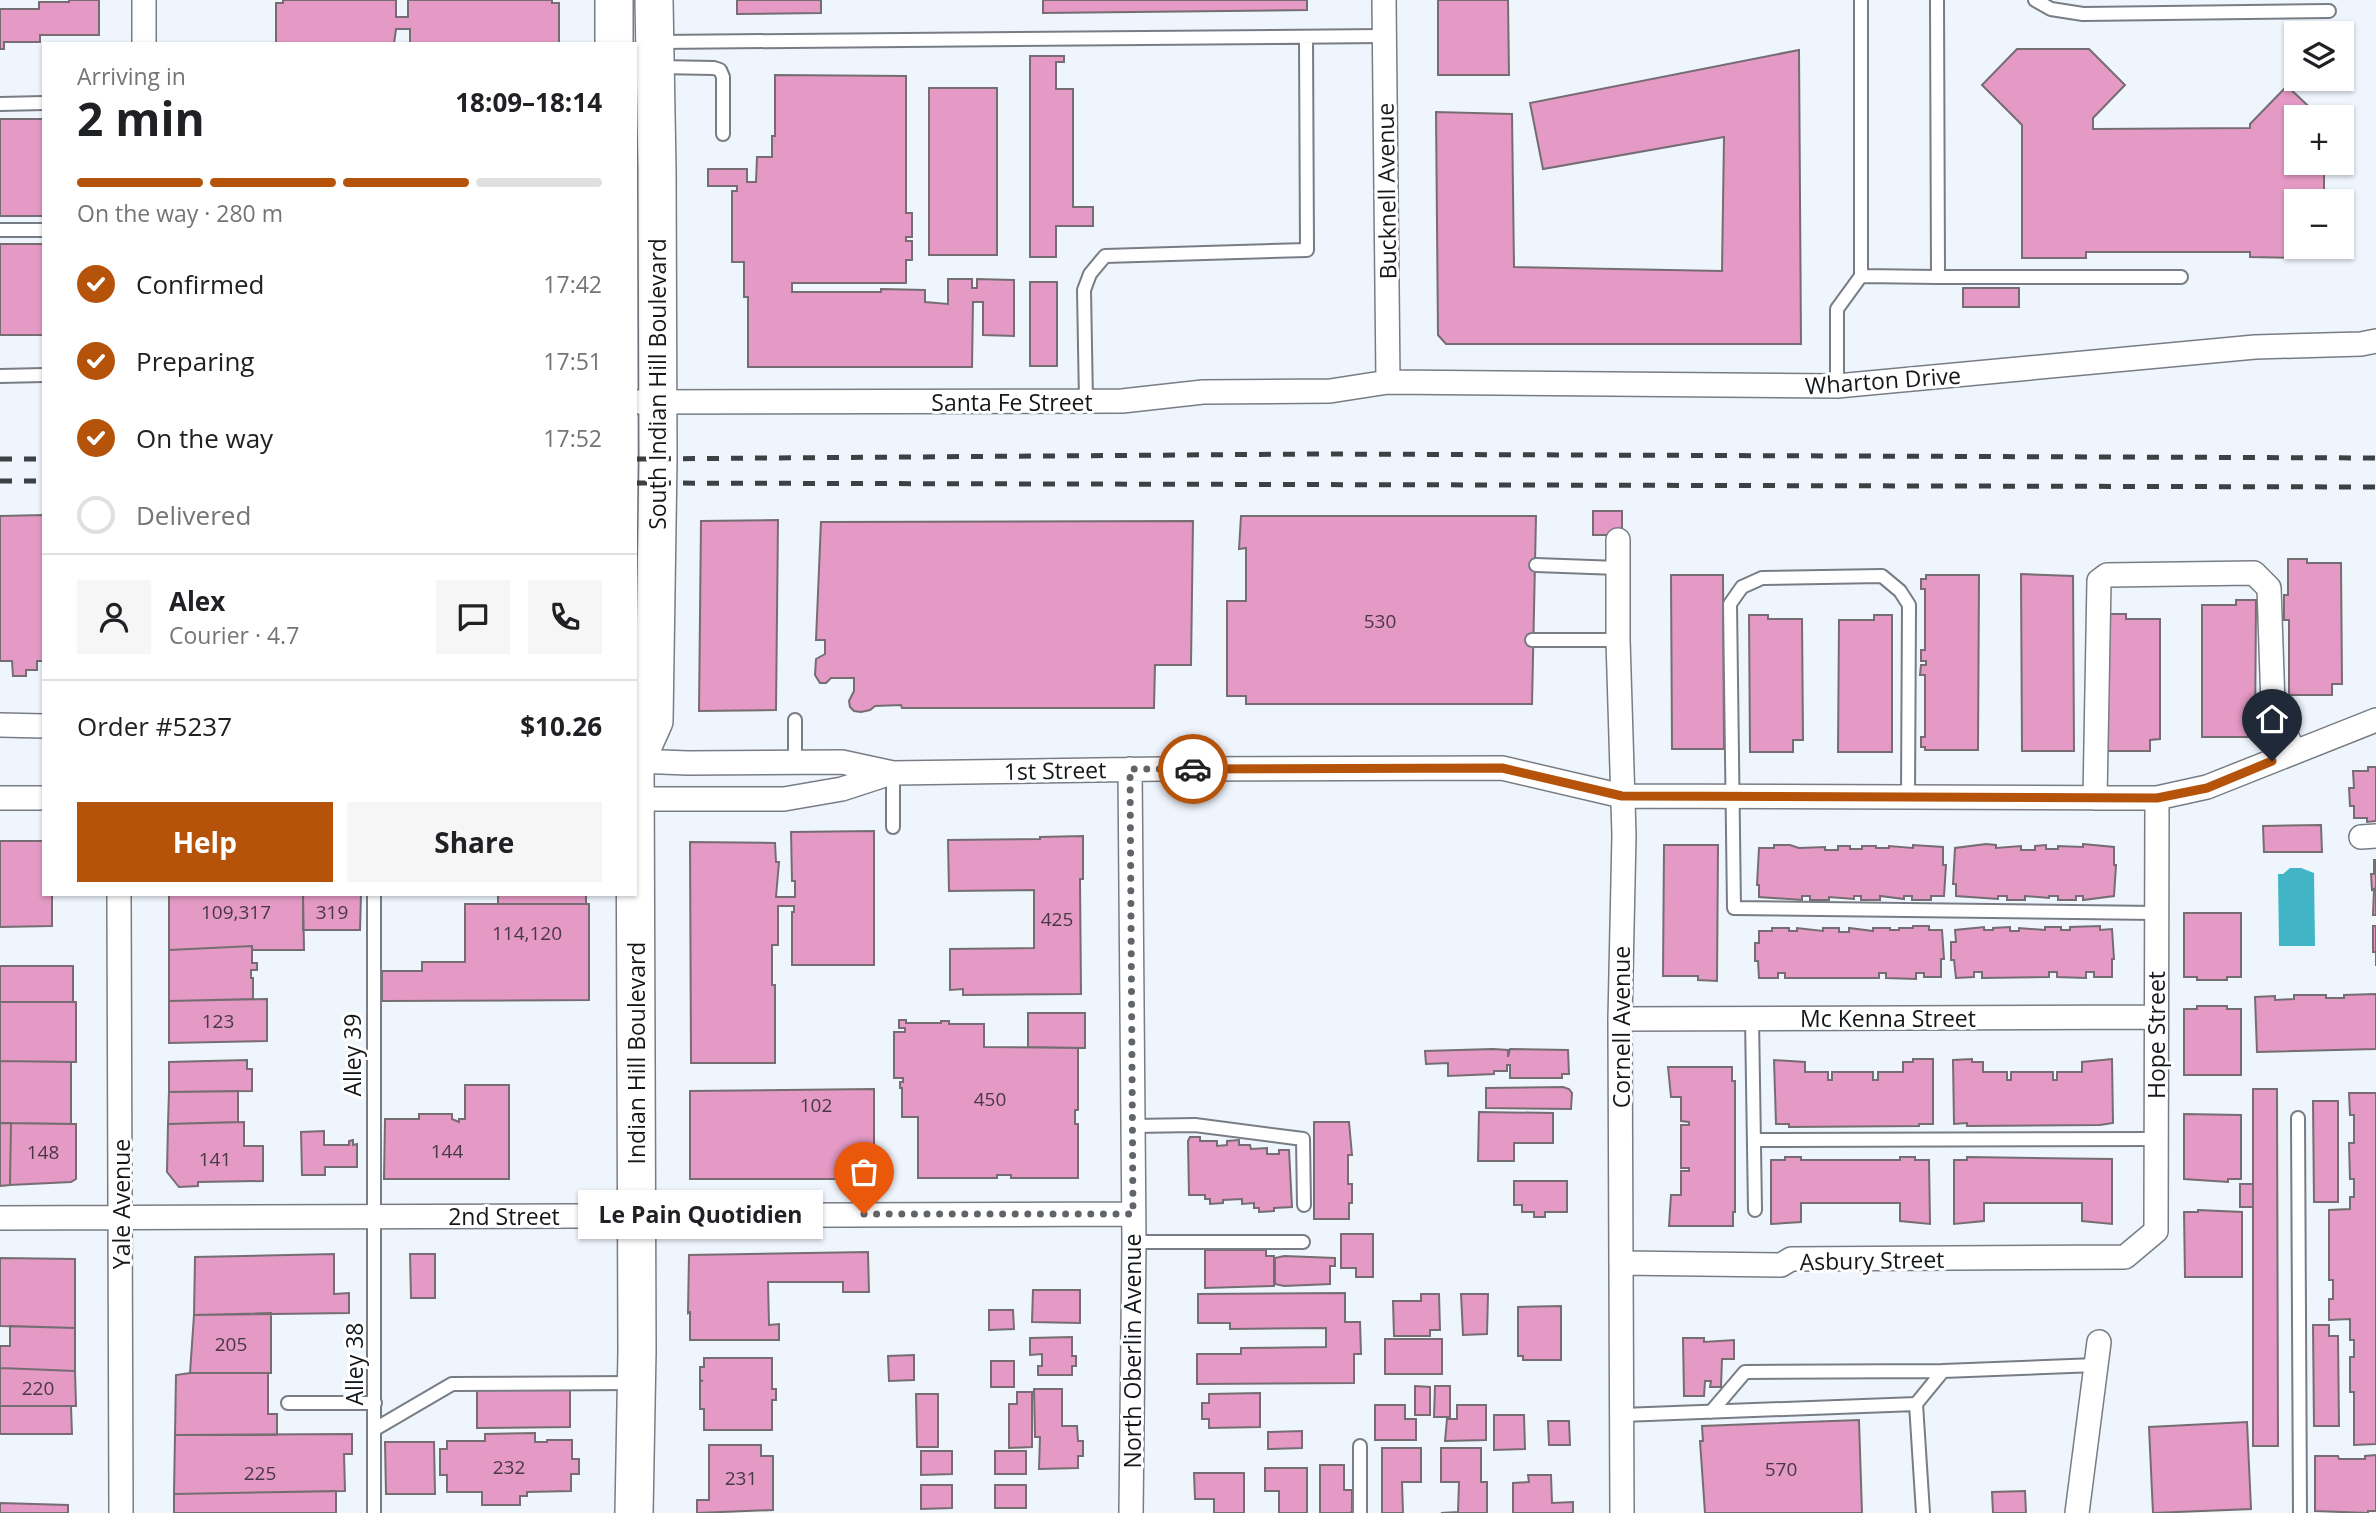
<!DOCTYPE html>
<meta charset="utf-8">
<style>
body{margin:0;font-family:"Open Sans",sans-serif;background:#f6f6f6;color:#202124;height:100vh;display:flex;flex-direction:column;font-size:26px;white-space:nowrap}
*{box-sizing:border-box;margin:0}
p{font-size:23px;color:#757577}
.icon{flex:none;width:38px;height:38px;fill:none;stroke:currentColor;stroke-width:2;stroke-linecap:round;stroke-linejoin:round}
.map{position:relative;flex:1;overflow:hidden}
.drawer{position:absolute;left:42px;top:42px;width:595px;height:854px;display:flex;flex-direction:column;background:#fff;border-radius:0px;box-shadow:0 2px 5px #0004}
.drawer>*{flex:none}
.fabs{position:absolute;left:2284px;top:21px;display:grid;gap:14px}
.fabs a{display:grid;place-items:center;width:70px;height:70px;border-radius:0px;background:#fff;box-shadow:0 2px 5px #0004;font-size:35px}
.pin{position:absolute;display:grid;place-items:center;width:60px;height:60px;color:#fff;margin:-72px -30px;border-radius:50% 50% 50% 0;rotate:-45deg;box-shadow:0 0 7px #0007}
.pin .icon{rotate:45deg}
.courier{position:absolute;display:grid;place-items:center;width:70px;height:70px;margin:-35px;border:5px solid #b45309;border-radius:50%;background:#fff;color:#222;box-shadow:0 2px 9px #0007}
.bubble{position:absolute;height:49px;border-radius:0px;background:#fff;box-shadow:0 2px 5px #0004;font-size:23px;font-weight:700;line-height:49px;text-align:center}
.head em{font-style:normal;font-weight:700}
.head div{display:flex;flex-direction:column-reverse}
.head{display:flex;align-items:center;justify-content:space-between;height:119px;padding:0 35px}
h1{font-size:46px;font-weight:700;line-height:52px}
.bar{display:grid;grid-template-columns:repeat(4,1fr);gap:10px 7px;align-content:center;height:84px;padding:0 35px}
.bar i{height:9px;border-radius:5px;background:#e0e0e0}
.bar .on{background:#b45309}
.bar p{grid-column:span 4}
.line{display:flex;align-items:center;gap:18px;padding:0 35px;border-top:2px solid #e0e0e0}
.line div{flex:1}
.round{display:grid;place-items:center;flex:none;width:74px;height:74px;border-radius:0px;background:#f6f6f6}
ol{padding:0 35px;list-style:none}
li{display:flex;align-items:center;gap:21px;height:77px}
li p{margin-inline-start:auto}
li .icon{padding:7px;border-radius:50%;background:#b45309;color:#fff;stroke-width:4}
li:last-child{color:#757577}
li i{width:38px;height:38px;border:4px solid #e0e0e0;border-radius:50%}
.cta{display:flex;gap:14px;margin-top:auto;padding:14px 35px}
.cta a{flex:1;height:80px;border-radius:0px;background:#b45309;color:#fff;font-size:28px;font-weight:700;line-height:80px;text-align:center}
.cta a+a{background:#f6f6f6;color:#202124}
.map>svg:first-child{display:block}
</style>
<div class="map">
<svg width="2376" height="1513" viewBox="0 0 2376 1513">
<rect width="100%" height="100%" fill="#eff5fd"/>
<!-- water -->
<path fill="#41b5c5" d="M2290,868H2301L2314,873L2315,946H2279L2278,874H2283Z"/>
<!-- building -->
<path fill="#e49ac5" stroke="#756d71" stroke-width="2" d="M69,0H99V35H40V42H4V49H0V9H39V2H69Z
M283,0H396V17H408V0H552V3H559V44H410V29H396L394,44H276V3H283Z
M737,0H821V13L737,14Z
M1043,0H1307V10L1043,13Z
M1438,0H1508L1509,75H1438Z
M2017,49H2089L2125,85L2093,118V129L2250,128V124L2287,86L2320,117H2296V163H2324V201H2296V247H2309L2298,258L2250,257V252H2086V258H2022V125L1982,85Z
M1799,50L1801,344H1446L1438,335L1436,112L1512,114L1514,267L1722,271L1724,137L1543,169L1530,103Z
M1030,56H1064V62H1056V89H1073V207H1093V226H1056V257H1030Z
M775,75L906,76V213H912V237H906V241H912V260H906V283H792V292H881V289L925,290V302L948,304V279H972V288H977V279L1014,280V336L983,335V302H973L972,367H748V297H744V262H732V191H737V186H708V169H747V182H756L757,157H772V136H775Z
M929,88H997V255H929Z
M0,119H44V216H0Z
M0,244H44V335H0Z
M1030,282H1057V366H1030Z
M1963,288H2019V307H1963Z
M1593,511H1622V535H1593Z
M44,515V661H37V670H26V676H13L12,661H0V516Z
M1241,516H1536L1532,704H1246V696H1227V601H1246V548L1239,549Z
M778,520L776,710L699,711L701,521Z
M1193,521L1191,665H1155L1154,708H902L901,705L875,706L870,710L861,712L854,711L850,707L849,701L854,691V678H831L826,683H820L815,675L816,659L825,654V640H816L821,522Z
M2288,559H2307V563H2341L2342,684H2332V695H2289V620H2284V595H2288Z
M2021,574L2073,576L2074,751H2022Z
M1671,575H1723L1724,749H1672Z
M1926,575H1979L1978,750H1925V747H1921V737H1925V675H1920L1921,665H1926V661H1921V650H1925V589H1921V579H1926Z
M2236,600H2256L2255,737H2202V605H2236Z
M2106,614H2126V619H2160V739L2150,740V751H2106Z
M1749,615H1768V619H1802L1803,740H1793V752H1750Z
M1874,615H1892V752H1838L1839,620H1874Z
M2368,767H2376V821L2367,822V818H2354V806H2350L2349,788H2354L2353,771H2368Z
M2321,825L2322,852H2264L2263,826Z
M874,831V965H792V912H794V906H778V945H772V985H775V1063H691L690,842L775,843L776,862H779L776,897H795V881H792L791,832Z
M1083,836V879H1080L1081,994L963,995V989L950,990V949L1034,948V890L949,891L948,840L1040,839V837Z
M0,841H44V894H52V926L0,927Z
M2083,844L2114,847V865H2116L2114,896L2083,900V896H2076V900H2058V896H2049V898L2025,896V900H2007V896H1998V899L1956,896V884H1953L1955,848L1986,844L1996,845V848L2021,846V850H2035V846L2046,845V849H2058V846L2083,847Z
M1664,845H1718L1717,981L1698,980V976H1663Z
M1774,845H1790L1799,848L1825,847V850H1838V846H1850V849H1862V846H1876V848H1889V846L1913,848V845L1943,847V865H1946L1944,896H1931V900H1912V896H1904V899L1880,896V900H1861V896H1854V899L1829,897V900H1810V896H1802V900L1759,897V885H1757L1759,848H1774Z
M2374,860H2376V915H2373L2374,889L2372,890L2371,874H2374Z
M169,894H303L304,950H252V946L169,950Z
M303,894H361L360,930H303Z
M498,894H586V904H498Z
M465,904H589V1000L382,1001V971H422V962H465Z
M2184,913H2241V977H2227V980H2197V977H2184Z
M1913,926H1929V930H1942L1944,959H1941V977H1924V973H1916V979L1886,978V973H1879V978H1785V973H1778V978H1759L1758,961H1755V943H1759V931H1772V928H1789V931H1797V928L1823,931V928H1839V932H1849V928L1873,931V928H1890V930H1899V928H1913Z
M2100,926V930L2112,929L2114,959H2112V977H2094V972H2086V978L2057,977V972H2049V977L1982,978V972H1974V977L1956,978L1954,960H1951V942H1956L1955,930L1984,927V930H1993V928L2010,927V931H2019V928L2045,930V927H2061V930H2070V927Z
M2373,926H2376V966V952H2373Z
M252,946V963H257V970H251V978H253V999L169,1001V950Z
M0,966H73V1002H0Z
M2376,994V1049L2257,1052L2255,997L2275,996V1000L2294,999V995H2326V998H2344V995Z
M267,999V1041L169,1043V1001Z
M0,1002H76V1062L0,1061Z
M2197,1006H2227V1009H2241V1075H2184V1009H2197Z
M1028,1013H1085V1048L1028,1047Z
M899,1020H906V1023H941V1021H949V1024H984V1047L1078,1048V1110H1075V1124H1078V1178H1011V1175H997V1178H918V1117H902V1088H900V1082H903V1078H894V1032H905V1028H899Z
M1493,1049L1508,1050V1057L1510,1049L1568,1050L1569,1074H1562V1078H1510V1065H1507V1071H1494V1074L1448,1076V1063L1426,1064L1425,1051Z
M1913,1059H1933V1124H1919V1126L1789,1127V1124H1776L1774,1060L1805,1062V1072H1828V1080H1832V1072H1873V1080H1878V1072H1903V1062H1913Z
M1972,1059V1062H1983V1072H2007V1080H2011V1072H2053V1080H2057V1072H2082V1062L2112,1059L2113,1123L2100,1125L1967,1126V1123L1954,1124L1953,1060Z
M247,1060V1069H252V1091L169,1092V1062Z
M0,1061L71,1062V1124L0,1123Z
M1668,1067H1732V1081H1735V1212H1733V1226H1669L1671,1195H1681V1171H1689V1168H1681V1125H1689V1122L1681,1121V1097H1671Z
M465,1085H509V1179H384L385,1119H419V1114H452V1119L459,1122V1119H465Z
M1563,1087L1569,1089L1572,1093L1571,1109L1486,1108V1088Z
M874,1089V1179H690V1091Z
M2253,1089H2277L2278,1446H2253Z
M238,1091V1122L168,1124L169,1092Z
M2349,1093H2376V1444L2354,1445V1392H2350V1357H2354V1340H2350V1319L2329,1320V1299H2333V1280H2329V1210L2350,1209V1197H2354V1179H2350L2349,1143H2354V1115H2350Z
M2313,1101H2338V1202H2314Z
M1479,1112L1553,1113V1143H1514V1161H1478Z
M2184,1114L2241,1115V1179H2228V1182L2184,1179Z
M244,1122V1146H263V1181L198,1182V1186L179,1187L167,1172L168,1124Z
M1314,1122H1349L1352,1155H1348V1184H1352V1203H1349V1219H1314Z
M0,1123H11L10,1185L0,1186Z
M11,1123L76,1124V1179L71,1182L10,1185Z
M324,1131V1145H349V1141L353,1140V1145L357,1144V1167H325V1175H302L301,1132Z
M1190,1137H1200V1141H1217V1146L1227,1145V1141L1239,1140V1145H1250L1251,1149L1267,1148V1154H1279V1150H1289L1292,1207L1274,1208V1211L1259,1212V1208H1254V1203L1242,1204V1199L1223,1200V1203L1210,1204V1199H1205V1195H1189L1188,1141Z
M1785,1157H1801V1160H1900V1157H1915V1160H1929L1930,1224L1900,1221V1203H1801V1222L1771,1224V1160H1785Z
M1967,1157L2112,1159V1224L2082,1221V1203H1984V1221L1954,1224V1160H1967Z
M1514,1181H1567V1212H1545V1217H1534V1212H1522V1205H1514Z
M2240,1184H2253V1207H2240Z
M2198,1210L2242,1212V1277H2185L2184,1212H2198Z
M1341,1234H1373V1277H1356V1268H1341Z
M1205,1250H1266V1256H1274V1286L1205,1288Z
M868,1252L869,1292H843V1282H768L769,1325L779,1324V1340H690V1312L688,1313L689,1255Z
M334,1254V1294L349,1293V1313L194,1315L195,1257Z
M410,1254H435V1298H411Z
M1284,1256L1335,1258V1266H1330V1284L1284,1286L1275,1284V1258Z
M0,1258L75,1259V1328L0,1326Z
M1033,1290H1080V1323L1032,1322Z
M1345,1293V1322H1360L1361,1354H1354V1383L1197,1384V1354H1241V1348L1326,1347V1328L1230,1329V1323H1198V1294Z
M1421,1294H1439L1440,1330H1430V1336H1394L1393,1301H1421Z
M1461,1294H1488L1487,1334L1463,1335Z
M1561,1306V1360H1523V1356H1518V1307Z
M989,1310H1013L1014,1329L989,1330Z
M271,1313V1373H190L194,1315Z
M2313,1325H2329V1336H2338L2339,1426H2314Z
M10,1326L75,1328V1371L0,1368V1346H10Z
M1072,1337V1356H1076V1366H1072V1375H1038V1366H1042V1354L1030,1355V1338Z
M1683,1338H1704V1342L1734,1340V1359H1722L1721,1387H1710L1711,1381H1705L1704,1396H1684Z
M1385,1339H1442V1374H1385Z
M914,1355V1380L889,1381L888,1356Z
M704,1358H772V1389H776V1400H772V1430H704V1409H700V1381H703L700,1380V1367H704Z
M991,1361H1014V1387H991Z
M0,1368L75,1371L76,1406H0Z
M190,1373H268V1414H277V1435H175L176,1375Z
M1415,1386L1430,1387V1415H1415Z
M1435,1386H1450V1417H1434Z
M1034,1389H1062V1426H1077L1078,1441H1083V1456H1078V1468L1039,1469L1040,1437H1035Z
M477,1390H570V1427L477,1428Z
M1017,1392H1032V1447L1009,1448V1404H1017Z
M1260,1393V1427L1209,1428V1419H1202V1403H1209V1394Z
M916,1394H938V1447H917Z
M1375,1405H1405V1419H1416V1440H1375Z
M1457,1405H1486V1440L1445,1441L1447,1419H1457Z
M0,1406H71L72,1434H0Z
M1494,1415H1524L1525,1449L1494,1450Z
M1859,1420L1862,1513H1705L1700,1441H1703L1702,1426Z
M1548,1421H1569L1570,1445H1549Z
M2247,1422L2251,1509L2153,1513L2149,1427Z
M1302,1431V1448L1268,1449V1432Z
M535,1433V1442H547V1440H572V1459H579V1474H571V1491L527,1492V1496H520V1505H482V1492H447V1475H440V1449H447V1441H485V1434Z
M352,1434V1454H344L345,1491L174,1494L175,1435Z
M385,1442H434L435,1494H386Z
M709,1445H761V1456H773V1510L697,1513V1500H709Z
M1382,1448H1421V1482H1402L1403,1513H1382Z
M1441,1448H1481V1482H1487V1513H1441L1458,1512L1459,1482H1441Z
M921,1451H952V1474L921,1475Z
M995,1451H1026V1474H995Z
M2376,1455V1511H2368V1513L2315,1511V1456H2338L2339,1459H2365V1456Z
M1320,1465H1344V1490H1352V1511L1350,1513H1320Z
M1265,1468H1307V1513H1279V1491H1265Z
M1194,1473H1244V1513H1214V1499H1195Z
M1528,1475H1551L1552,1503L1573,1502V1513H1513V1483L1529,1482Z
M921,1485H952V1508L921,1509Z
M995,1485H1026V1508H995Z
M336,1491V1513H174V1494Z
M2025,1491L2026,1513H1993L1992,1492Z
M0,1503L68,1505V1513H0Z"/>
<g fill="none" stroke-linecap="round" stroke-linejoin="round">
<defs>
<path id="lane" d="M2035,0L2051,9L2083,14L2329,11
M658,42L1384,36
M658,67L714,68L720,70L723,77V134
M0,104L44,103
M0,230H44
M1861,276L1938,277L1937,0
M1938,277H2181
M0,376L44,375
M1837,386V309L1861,276V0
M1086,401L1084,290L1090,274L1105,256L1307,250L1306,38
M1536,565L1618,568
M1532,640H1618
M795,720V762
M893,773V827
M1908,797L1909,605L1900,591L1882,576L1762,578L1742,587L1730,604L1734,908L2157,913
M1752,1018L1755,1210
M2298,1118L2300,1513
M1134,1126L1195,1125L1303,1139L1304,1205
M1754,1140L2156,1139
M1134,1242H1303
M288,1403H375
M1916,1404L1923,1513
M1711,1412L1745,1372L1943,1371
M1622,1415L1916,1404L1943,1371L2096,1365
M375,1429L452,1384L632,1383
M1360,1446V1513
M374,1513V894"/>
<path id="street" d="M1384,0L1388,382
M144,44V0
M635,402L1122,401L1203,392L1330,391L1388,382L1837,386L2255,347L2361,344L2376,341
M1618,540V640L1624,835L1620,1019L1622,1513
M0,725L44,726
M635,761L688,763L842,762L893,773L1161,769L1502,768L1622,796L2157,798L2207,787L2376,720
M1130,769L1134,1242L1131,1513
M0,798H44
M2095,798L2099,581L2107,575L2254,573L2269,588L2273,705L2294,752
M635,799H784L842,789L891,773
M2361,837L2376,836
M119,894L121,1513
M1620,1019L2156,1017
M0,1218L1133,1214
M1621,1263L1781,1265L1791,1259L2125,1257L2156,1231L2157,798
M2077,1513L2099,1342"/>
<path id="primary" d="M614,0V44
M636,761L654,721L658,459L657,169L654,0
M634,1513L637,1351L635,759"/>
</defs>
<!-- lane casing -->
<use href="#lane" stroke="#787d85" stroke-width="16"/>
<!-- street casing -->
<use href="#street" stroke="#787d85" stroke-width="26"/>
<!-- primary casing -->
<use href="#primary" stroke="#787d85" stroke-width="40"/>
<!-- lane -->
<use href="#lane" stroke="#fff" stroke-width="12"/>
<!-- street -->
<use href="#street" stroke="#fff" stroke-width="23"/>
<!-- primary -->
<use href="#primary" stroke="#fff" stroke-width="37"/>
<!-- rail -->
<path stroke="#3d4144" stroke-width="5" stroke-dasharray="12 12" stroke-linecap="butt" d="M0,459H44
M635,459L1317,454L2376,458
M0,481H44
M635,483L2376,487"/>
</g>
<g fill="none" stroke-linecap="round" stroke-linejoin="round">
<!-- done -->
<path stroke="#616569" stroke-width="7" stroke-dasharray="0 12.6" d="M864,1214H1133L1130,769H1193"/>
<!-- route -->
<path stroke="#b45309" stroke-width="9" d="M1193,769L1502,768L1622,796L2157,798L2207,788L2272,761"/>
</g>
<g text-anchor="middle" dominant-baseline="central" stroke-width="6" stroke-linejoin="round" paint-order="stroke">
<!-- number labels -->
<g font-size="19" fill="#483844">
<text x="1380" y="621">530</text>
<text x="236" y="912">109,317</text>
<text x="332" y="912">319</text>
<text x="1057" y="919">425</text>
<text x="527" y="933">114,120</text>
<text x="218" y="1021">123</text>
<text x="990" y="1099">450</text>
<text x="816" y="1105">102</text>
<text x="447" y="1151">144</text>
<text x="43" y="1152">148</text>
<text x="215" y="1159">141</text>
<text x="231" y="1344">205</text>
<text x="38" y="1388">220</text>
<text x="509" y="1467">232</text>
<text x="1781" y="1469">570</text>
<text x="260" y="1473">225</text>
<text x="741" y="1478">231</text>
</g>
<!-- street labels -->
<g font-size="23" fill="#141719" stroke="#fff">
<text transform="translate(1386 191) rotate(-91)">Bucknell Avenue</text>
<text transform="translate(1883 380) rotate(-4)">Wharton Drive</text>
<text transform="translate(657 384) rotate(-90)">South Indian Hill Boulevard</text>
<text x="1012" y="402">Santa Fe Street</text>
<text transform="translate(1055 770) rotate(-1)">1st Street</text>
<text x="1888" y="1018">Mc Kenna Street</text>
<text transform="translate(1621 1027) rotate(-90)">Cornell Avenue</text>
<text transform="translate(2156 1035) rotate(-90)">Hope Street</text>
<text transform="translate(636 1053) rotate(-90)">Indian Hill Boulevard</text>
<text transform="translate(352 1055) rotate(-90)">Alley 39</text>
<text transform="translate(121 1204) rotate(-90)">Yale Avenue</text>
<text x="504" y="1216">2nd Street</text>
<text transform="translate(1872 1260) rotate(-1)">Asbury Street</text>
<text transform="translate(1132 1351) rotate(-90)">North Oberlin Avenue</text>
<text transform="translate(354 1364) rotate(-90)">Alley 38</text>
</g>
</g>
</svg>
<div class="fabs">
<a><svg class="icon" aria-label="layers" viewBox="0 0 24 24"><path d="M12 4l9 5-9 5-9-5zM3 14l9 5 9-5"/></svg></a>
<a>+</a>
<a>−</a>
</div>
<div class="pin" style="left:864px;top:1214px;background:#ea580c"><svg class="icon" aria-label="bag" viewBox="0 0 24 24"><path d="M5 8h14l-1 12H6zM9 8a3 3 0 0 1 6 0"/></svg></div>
<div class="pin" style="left:2272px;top:761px;background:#1f2937"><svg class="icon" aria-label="home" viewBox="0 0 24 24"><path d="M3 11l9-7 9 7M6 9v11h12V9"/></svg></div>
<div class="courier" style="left:1193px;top:769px"><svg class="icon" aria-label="car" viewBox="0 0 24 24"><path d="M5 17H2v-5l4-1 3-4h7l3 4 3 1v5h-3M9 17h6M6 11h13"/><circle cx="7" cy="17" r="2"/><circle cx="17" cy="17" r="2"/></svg></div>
<div class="bubble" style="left:578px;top:1190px;width:245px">Le Pain Quotidien</div>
<section class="drawer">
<div class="head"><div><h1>2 min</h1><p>Arriving in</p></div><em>18:09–18:14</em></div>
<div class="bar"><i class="on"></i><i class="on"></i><i class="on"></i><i></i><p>On the way · 280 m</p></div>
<ol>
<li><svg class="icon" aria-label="check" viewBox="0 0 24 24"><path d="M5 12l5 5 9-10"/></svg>Confirmed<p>17:42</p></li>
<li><svg class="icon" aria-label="check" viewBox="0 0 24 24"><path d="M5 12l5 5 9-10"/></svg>Preparing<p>17:51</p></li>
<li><svg class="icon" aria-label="check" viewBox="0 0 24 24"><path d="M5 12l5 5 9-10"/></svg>On the way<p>17:52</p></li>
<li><i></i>Delivered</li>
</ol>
<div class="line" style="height:126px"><a class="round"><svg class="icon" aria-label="person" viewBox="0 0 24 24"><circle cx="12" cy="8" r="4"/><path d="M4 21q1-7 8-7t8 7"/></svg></a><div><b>Alex</b><p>Courier · 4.7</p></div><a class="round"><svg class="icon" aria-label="chat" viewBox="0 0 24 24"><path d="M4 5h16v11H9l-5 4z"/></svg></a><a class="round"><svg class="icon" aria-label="phone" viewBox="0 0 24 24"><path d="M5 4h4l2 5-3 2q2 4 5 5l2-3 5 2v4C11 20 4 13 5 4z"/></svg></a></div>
<div class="line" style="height:91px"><div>Order #5237</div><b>$10.26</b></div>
<div class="cta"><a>Help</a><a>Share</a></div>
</section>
</div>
